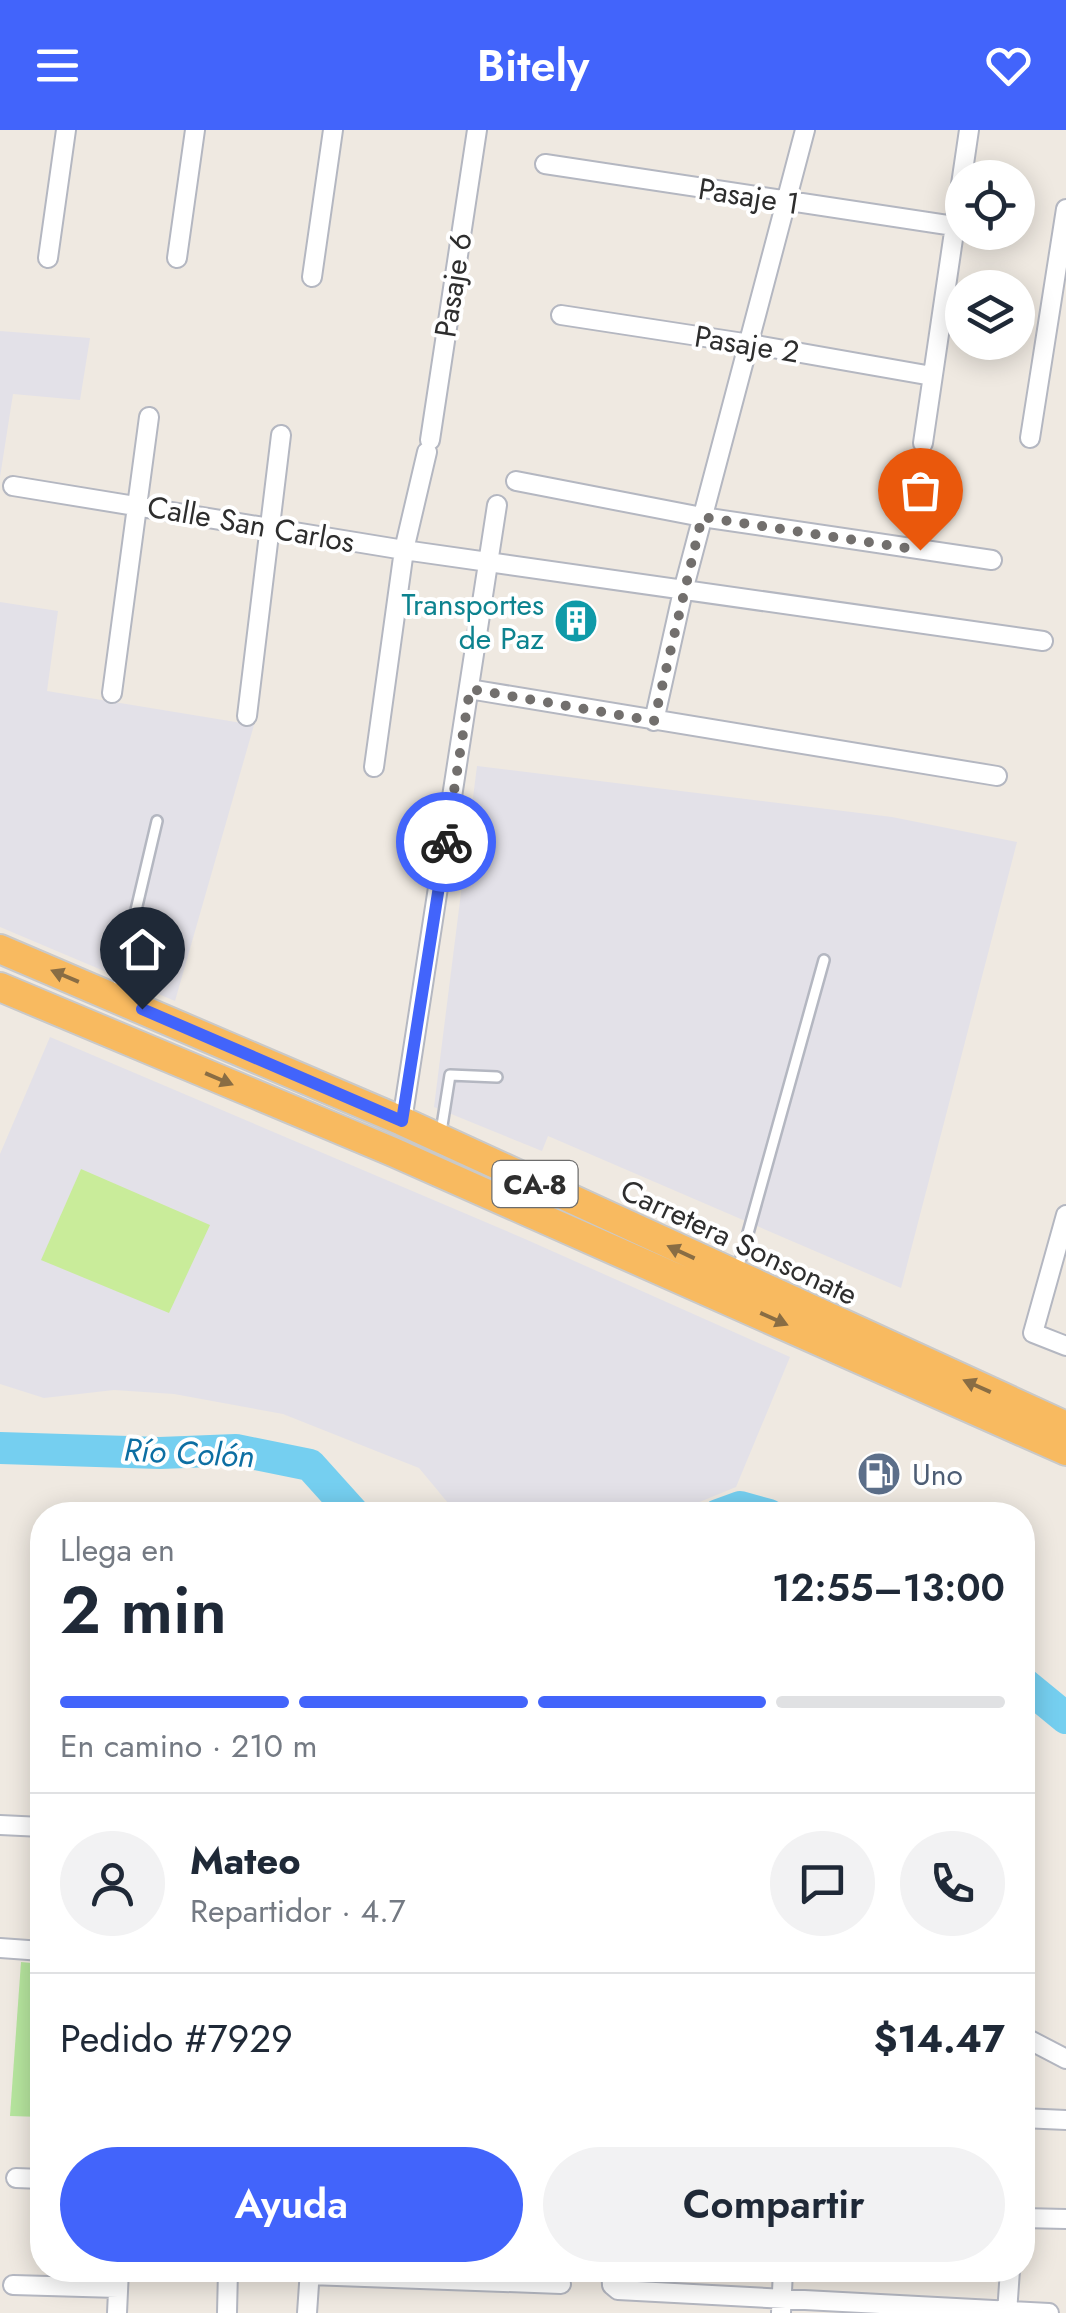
<!DOCTYPE html>
<html lang="es">
<meta charset="utf-8">
<style>
body{margin:0;font-family:Jost,sans-serif;background:#f2f2f3;color:#1f2937;height:100vh;display:flex;flex-direction:column;font-size:38px;white-space:nowrap}
*{box-sizing:border-box;margin:0}
p{font-size:32px;color:#747a83}
.icon{flex:none;width:55px;height:55px;fill:none;stroke:currentColor;stroke-width:2;stroke-linecap:round;stroke-linejoin:round}
.map{position:relative;flex:1;overflow:hidden}
.sheet{position:absolute;left:30px;top:1372px;width:1005px;height:780px;display:flex;flex-direction:column;background:#fff;border-radius:40px;box-shadow:0 5px 25px #0003}
.sheet>*{flex:none}
.tools{position:absolute;left:945px;top:30px;display:grid;gap:20px}
.tools a{display:grid;place-items:center;width:90px;height:90px;border-radius:50%;background:#fff;box-shadow:0 5px 25px #0003;font-size:50px}
.pin{position:absolute;display:grid;place-items:center;width:85px;height:85px;color:#fff;margin:-102px -42px;border-radius:50% 50% 50% 0;rotate:-45deg;box-shadow:0 0 10px #0007}
.pin .icon{rotate:45deg}
.courier{position:absolute;display:grid;place-items:center;width:100px;height:100px;margin:-50px;border:8px solid #4264fb;border-radius:50%;background:#fff;color:#222;box-shadow:0 2px 12px #0007}
.summary em{font-style:normal;font-weight:600}
.summary div{display:flex;flex-direction:column-reverse}
.summary{display:flex;align-items:center;justify-content:space-between;height:170px;padding:0 30px}
h1{font-size:65px;font-weight:600;line-height:75px}
.bar{display:grid;grid-template-columns:repeat(4,1fr);gap:15px 10px;align-content:center;height:120px;padding:0 30px}
.bar i{height:12px;border-radius:8px;background:#e0e1e3}
.bar .selected{background:#4264fb}
.bar p{grid-column:span 4}
.line{display:flex;align-items:center;gap:25px;padding:0 30px;border-top:2px solid #e0e1e3}
.line div{flex:1}
.round{display:grid;place-items:center;flex:none;width:105px;height:105px;border-radius:52px;background:#f2f2f3}
.button{display:flex;gap:20px;margin-top:auto;padding:20px 30px}
.button a{flex:1;height:115px;border-radius:60px;background:#4264fb;color:#fff;font-size:40px;font-weight:600;line-height:115px;text-align:center}
.button a+a{background:#f2f2f3;color:#1f2937}
header{display:flex;justify-content:space-between;align-items:center;height:130px;padding:0 30px;background:#4264fb;color:#fff;font-size:45px;font-weight:600}
.map>svg:first-child{display:block}
</style>
<header><svg class="icon" aria-label="menu" viewBox="0 0 24 24"><path d="M4 6h16M4 12h16M4 18h16"/></svg>Bitely<svg class="icon" aria-label="heart" viewBox="0 0 24 24"><path d="M12 20l-8-8c-3-5 5-10 8-4 3-6 11-1 8 4z"/></svg></header>
<div class="map">
<svg width="1066" height="2183" viewBox="0 0 1066 2183">
<rect width="100%" height="100%" fill="#efe9e1"/>
<!-- industrial -->
<path fill="#e3e1e8" d="M0,201L90,208L80,270L13,264L0,347Z
M0,472L58,481L47,561L254,595L175,871L0,797Z
M477,636L892,687L1017,712L901,1158L548,1006L542,1021L434,977Z
M50,907L525,1109L790,1227L736,1357L668,1385H458L419,1338L283,1284L174,1264L114,1260L44,1268L0,1254V1024Z"/>
<!-- green -->
<path fill="#b6e59e" d="M21,1832L42,1834V1987L10,1986Z"/>
<!-- pitch -->
<path fill="#c9ec9a" d="M81,1039L210,1095L169,1183L41,1130Z"/>
<g fill="none" stroke-linecap="round" stroke-linejoin="round">
<!-- river -->
<path stroke="#75cff0" stroke-width="32" d="M0,1318L160,1323L236,1320L310,1335L355,1385
M718,1385L740,1377L769,1385
M1022,1552L1066,1588"/>
<defs>
<path id="service" d="M116,865L157,691
M441,1002L450,945L497,947
M738,1139L824,830"/>
<path id="minor" d="M545,34L954,96
M48,128L66,0
M177,128L195,0
M312,147L333,0
M561,185L750,214L932,246
M1030,308L1066,79
M430,310L477,0
M923,313L969,0
M516,351L702,387L992,430
M13,356L404,420L1043,511
M469,559L997,646
M112,563L149,287
M247,586L281,305
M654,591L683,461L805,0
M374,637L404,420L427,322
M402,991L497,375
M1066,1085L1033,1203L1066,1216
M0,1695L42,1697
M0,1818L42,1821
M1022,1906L1066,1929
M1022,1988L1066,1990
M16,2048L42,2049
M1022,2088L1066,2089
M611,2140L612,2155L618,2160L1049,2183
M309,2145L561,2154
M13,2155L118,2158
M117,2183L119,2140
M227,2183L228,2140
M307,2183L310,2140
M781,2183L783,2140
M1007,2183L1010,2140"/>
<path id="trunk" d="M0,819L402,991L1066,1296
M0,857L393,1022L1066,1321"/>
</defs>
<!-- service casing -->
<use href="#service" stroke="#b4b7c1" stroke-width="14"/>
<!-- minor casing -->
<use href="#minor" stroke="#b4b7c1" stroke-width="22"/>
<!-- trunk casing -->
<use href="#trunk" stroke="#c9c9c9" stroke-width="32"/>
<!-- service -->
<use href="#service" stroke="#fff" stroke-width="9"/>
<!-- minor -->
<use href="#minor" stroke="#fff" stroke-width="18"/>
<!-- trunk -->
<use href="#trunk" stroke="#f8ba60" stroke-width="28"/>
</g>
<!-- one-way arrows -->
<defs><path id="oneway-solid" d="M-6-.8H1V-3.2L6.5 0L1 3.2V.8H-6Z" transform="scale(2.5)"/></defs>
<g fill="#896d44">
<use href="#oneway-solid" transform="translate(65 846) rotate(-157)"/>
<use href="#oneway-solid" transform="translate(219 949) rotate(23)"/>
<use href="#oneway-solid" transform="translate(681 1122) rotate(-155)"/>
<use href="#oneway-solid" transform="translate(774 1189) rotate(24)"/>
<use href="#oneway-solid" transform="translate(977 1256) rotate(-156)"/>
</g>
<g fill="none" stroke-linecap="round" stroke-linejoin="round">
<!-- done -->
<path stroke="#726f6d" stroke-width="10" stroke-dasharray="0 18" d="M446,712L470,559L654,591L702,387L920,420"/>
<!-- route -->
<path stroke="#4264fb" stroke-width="12" d="M142,879L402,991L446,712"/>
</g>
<!-- icons -->
<defs>
<symbol id="building-disc" viewBox="-11 -11 22 22"><circle r="9.5" fill="#0f9aa8" stroke="#fff"/><path d="M-4-6H4V6H1V3H-1V6H-4ZM-2.5-4.3h1.7v1.8h-1.7ZM.8-4.3h1.7v1.8H.8ZM-2.5-1h1.7V.8h-1.7ZM.8-1h1.7V.8H.8Z" fill="#fff"/></symbol>
<symbol id="fuel-disc" viewBox="-11 -11 22 22"><circle r="9.5" fill="#5c6f8a" stroke="#fff"/><path d="M-5.5-6h7V0h2V4h1.3V-2.5L3-4.5l.8-.8L6-3V5H2.5V1h-1V6h-7ZM-4.2-4.7v3.2H.2V-4.7Z" fill="#fff"/></symbol>
</defs>
<g fill-rule="evenodd">
<use href="#building-disc" x="551" y="466" width="50" height="50"/>
<use href="#fuel-disc" x="854" y="1319" width="50" height="50"/>
</g>
<g text-anchor="middle" dominant-baseline="central" stroke-width="8" stroke-linejoin="round" paint-order="stroke">
<!-- shield labels -->
<rect fill="#fff" stroke="#6d6d6d" stroke-width="2.5" x="492.5" y="1031" width="85" height="46" rx="8"/>
<g font-size="28" font-weight="bold" fill="#2e2e2e">
<text x="535" y="1054">CA-8</text>
</g>
<!-- street labels -->
<g font-size="30" fill="#2e2e2e" stroke="#fff">
<text transform="translate(749 66) rotate(9)">Pasaje 1</text>
<text transform="translate(453 155) rotate(-81)">Pasaje 6</text>
<text transform="translate(747 214) rotate(9)">Pasaje 2</text>
<text transform="translate(251 394) rotate(10)">Calle San Carlos</text>
<text transform="translate(739 1112) rotate(25)">Carretera Sonsonate</text>
</g>
<!-- culture labels -->
<g font-size="30" fill="#0d838f" stroke="#fff" text-anchor="end">
<text x="544" y="474">Transportes<tspan x="544" dy="34">de Paz</tspan></text>
</g>
<!-- service labels -->
<g font-size="30" fill="#4e5e75" stroke="#fff" text-anchor="start">
<text x="912" y="1344">Uno</text>
</g>
<!-- water labels -->
<g font-size="32" font-style="italic" fill="#0d6fa3" stroke="#fff">
<text transform="translate(189 1323) rotate(3)">Río Colón</text>
</g>
</g>
</svg>
<div class="tools">
<a><svg class="icon" aria-label="locate" viewBox="0 0 24 24"><circle cx="12" cy="12" r="6"/><path d="M12 2v4M12 18v4M2 12h4M18 12h4"/></svg></a>
<a><svg class="icon" aria-label="layers" viewBox="0 0 24 24"><path d="M12 4l9 5-9 5-9-5zM3 14l9 5 9-5"/></svg></a>
</div>
<div class="pin" style="left:920px;top:420px;background:#ea580c"><svg class="icon" aria-label="bag" viewBox="0 0 24 24"><path d="M5 8h14l-1 12H6zM9 8a3 3 0 0 1 6 0"/></svg></div>
<div class="pin" style="left:142px;top:879px;background:#1f2937"><svg class="icon" aria-label="home" viewBox="0 0 24 24"><path d="M3 11l9-7 9 7M6 9v11h12V9"/></svg></div>
<div class="courier" style="left:446px;top:712px"><svg class="icon" aria-label="bike" viewBox="0 0 24 24"><circle cx="6" cy="16" r="4"/><circle cx="18" cy="16" r="4"/><path d="M6 16l4-8h5l3 8M10 8l3 8H6M13 5h3"/></svg></div>
<section class="sheet">
<div class="summary"><div><h1>2 min</h1><p>Llega en</p></div><em>12:55–13:00</em></div>
<div class="bar"><i class="selected"></i><i class="selected"></i><i class="selected"></i><i></i><p>En camino · 210 m</p></div>
<div class="line" style="height:180px"><a class="round"><svg class="icon" aria-label="person" viewBox="0 0 24 24"><circle cx="12" cy="8" r="4"/><path d="M4 21q1-7 8-7t8 7"/></svg></a><div><b>Mateo</b><p>Repartidor · 4.7</p></div><a class="round"><svg class="icon" aria-label="chat" viewBox="0 0 24 24"><path d="M4 5h16v11H9l-5 4z"/></svg></a><a class="round"><svg class="icon" aria-label="phone" viewBox="0 0 24 24"><path d="M5 4h4l2 5-3 2q2 4 5 5l2-3 5 2v4C11 20 4 13 5 4z"/></svg></a></div>
<div class="line" style="height:130px"><div>Pedido #7929</div><b>$14.47</b></div>
<div class="button"><a>Ayuda</a><a>Compartir</a></div>
</section>
</div>
